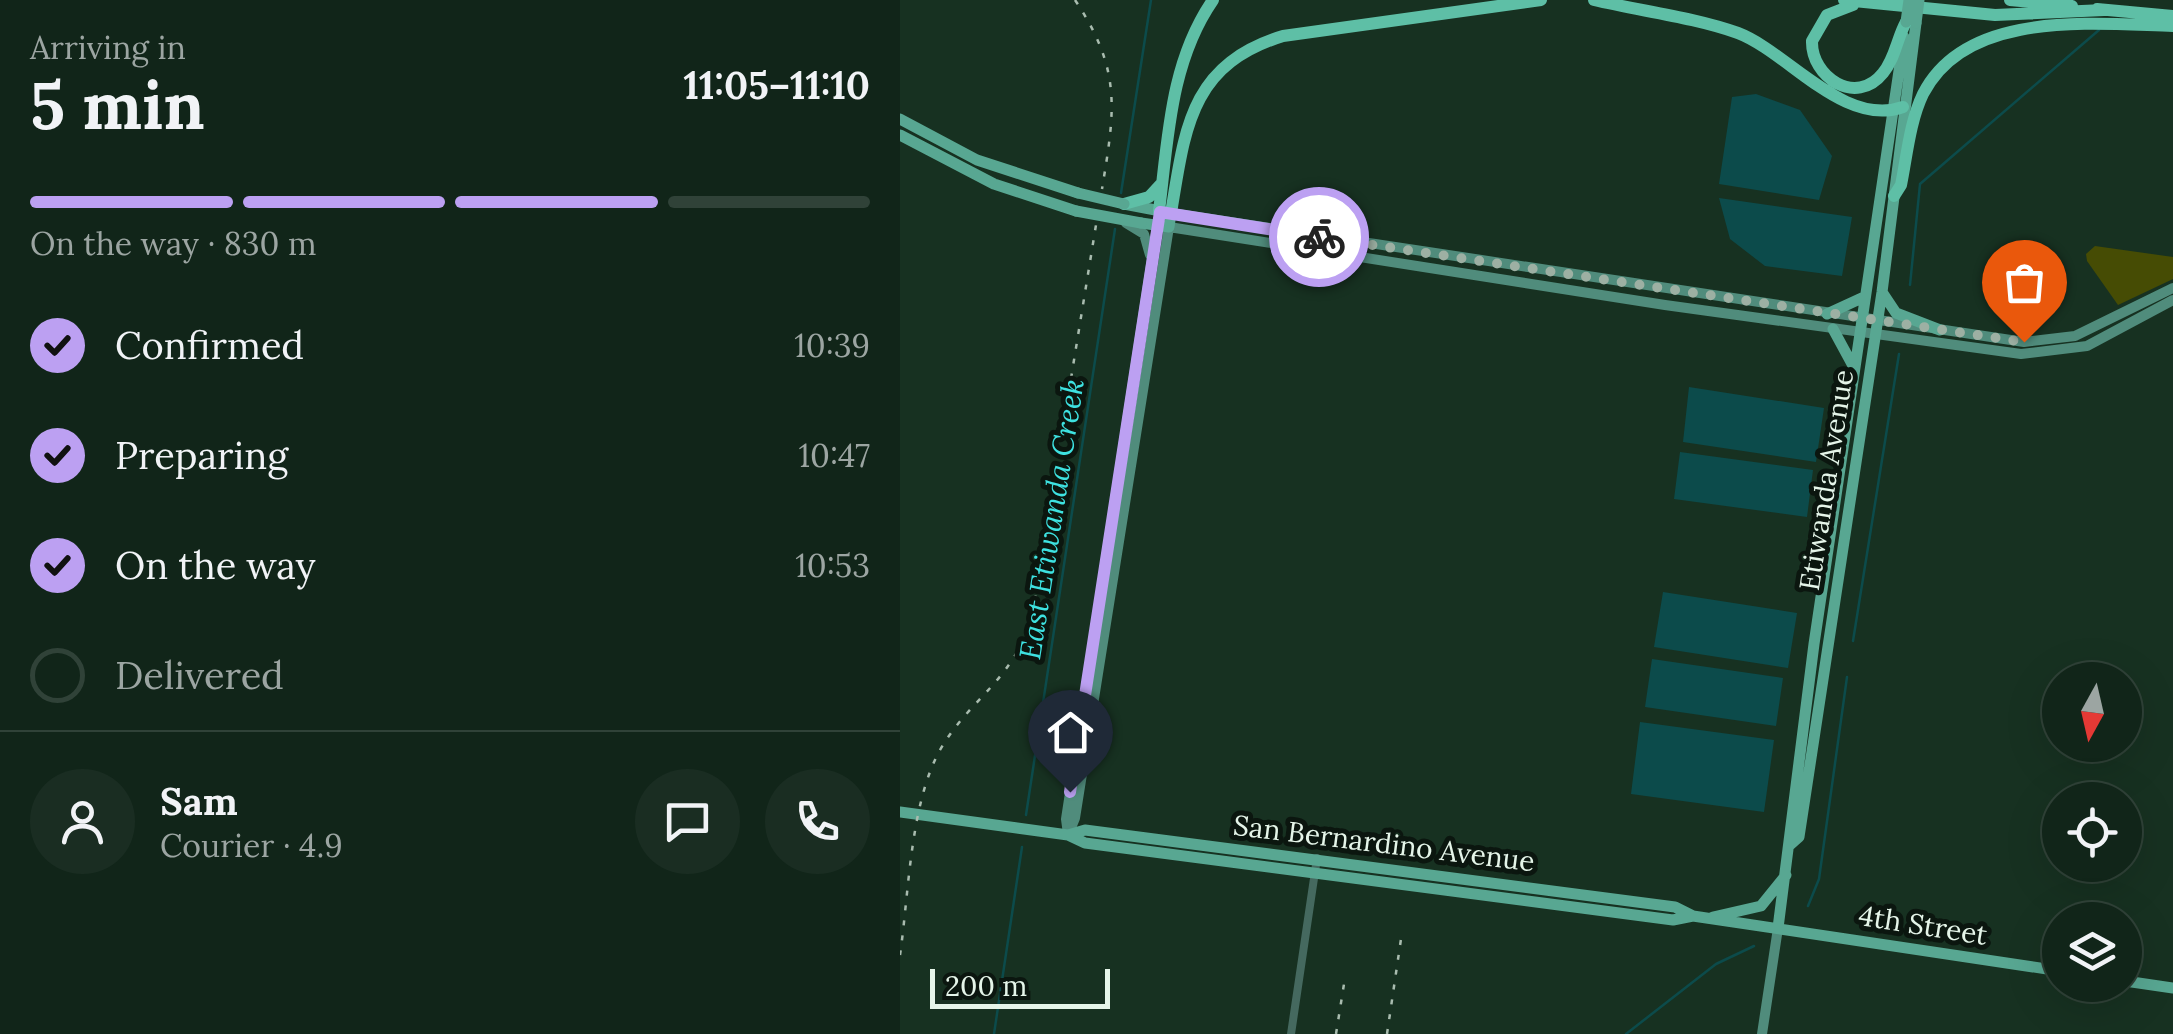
<!DOCTYPE html>
<meta charset="utf-8">
<style>
body{margin:0;font-family:Lora,serif;background:#1a2d22;color:#f1f3f6;height:100vh;display:flex;flex-direction:column;font-size:38px;white-space:nowrap}
*{box-sizing:border-box;margin:0}
p{font-size:32px;color:#9ca5a2}
.icon{flex:none;width:55px;height:55px;fill:none;stroke:currentColor;stroke-width:2;stroke-linecap:round;stroke-linejoin:round}
.map{position:relative;flex:1;overflow:hidden}
.panel{display:flex;flex-direction:column;background:#112519;width:900px}
.panel>*{flex:none}
.needle{width:65px;rotate:188deg}
.buttons{position:absolute;left:1142px;top:662px;display:grid;gap:20px}
.buttons a{display:grid;place-items:center;width:100px;height:100px;border-radius:50%;background:#112519;box-shadow:0 10px 40px #0002,0 0 0 2px #304238;font-size:50px}
.scale{position:absolute;left:30px;bottom:25px;width:180px;box-sizing:border-box;padding-left:10px;border:5px solid #e5f5e9;border-top:0;font-size:28px;line-height:35px;white-space:nowrap;color:#e5f5e9;-webkit-text-stroke:8px #0b160f;paint-order:stroke}
.pin{position:absolute;display:grid;place-items:center;width:85px;height:85px;color:#fff;margin:-102px -42px;border-radius:50% 50% 50% 0;rotate:-45deg;box-shadow:0 0 10px #0007}
.pin .icon{rotate:45deg}
.courier{position:absolute;display:grid;place-items:center;width:100px;height:100px;margin:-50px;border:8px solid #bca0f2;border-radius:50%;background:#fff;color:#222;box-shadow:0 2px 12px #0007}
.overview em{font-style:normal;font-weight:800}
.overview div{display:flex;flex-direction:column-reverse}
.overview{display:flex;align-items:center;justify-content:space-between;height:170px;padding:0 30px}
h1{font-size:65px;font-weight:800;line-height:75px}
.bar{display:grid;grid-template-columns:repeat(4,1fr);gap:15px 10px;align-content:center;height:120px;padding:0 30px}
.bar i{height:12px;border-radius:8px;background:#304238}
.bar .active{background:#bca0f2}
.bar p{grid-column:span 4}
.line{display:flex;align-items:center;gap:25px;padding:0 30px;border-top:2px solid #304238}
.line div{flex:1}
.round{display:grid;place-items:center;flex:none;width:105px;height:105px;border-radius:52px;background:#1a2d22}
ol{padding:0 30px;list-style:none}
li{display:flex;align-items:center;gap:30px;height:110px}
li p{margin-inline-start:auto}
li .icon{padding:10px;border-radius:50%;background:#bca0f2;color:#111;stroke-width:4}
li:last-child{color:#9ca5a2}
li i{width:55px;height:55px;border:5px solid #304238;border-radius:50%}
main{display:flex;flex:1;min-height:0}
.map>svg:first-child{display:block}
</style>
<main>
<section class="panel">
<div class="overview"><div><h1>5 min</h1><p>Arriving in</p></div><em>11:05–11:10</em></div>
<div class="bar"><i class="active"></i><i class="active"></i><i class="active"></i><i></i><p>On the way · 830 m</p></div>
<ol>
<li><svg class="icon" aria-label="check" viewBox="0 0 24 24"><path d="M5 12l5 5 9-10"/></svg>Confirmed<p>10:39</p></li>
<li><svg class="icon" aria-label="check" viewBox="0 0 24 24"><path d="M5 12l5 5 9-10"/></svg>Preparing<p>10:47</p></li>
<li><svg class="icon" aria-label="check" viewBox="0 0 24 24"><path d="M5 12l5 5 9-10"/></svg>On the way<p>10:53</p></li>
<li><i></i>Delivered</li>
</ol>
<div class="line" style="height:180px"><a class="round"><svg class="icon" aria-label="person" viewBox="0 0 24 24"><circle cx="12" cy="8" r="4"/><path d="M4 21q1-7 8-7t8 7"/></svg></a><div><b>Sam</b><p>Courier · 4.9</p></div><a class="round"><svg class="icon" aria-label="chat" viewBox="0 0 24 24"><path d="M4 5h16v11H9l-5 4z"/></svg></a><a class="round"><svg class="icon" aria-label="phone" viewBox="0 0 24 24"><path d="M5 4h4l2 5-3 2q2 4 5 5l2-3 5 2v4C11 20 4 13 5 4z"/></svg></a></div>
</section>
<div class="map">
<svg width="1273" height="1034" viewBox="0 0 1273 1034">
<rect width="100%" height="100%" fill="#173121"/>
<!-- green -->
<path fill="#464c04" d="M1195,246L1273,257V279L1218,305L1187,261L1186,254Z"/>
<!-- water -->
<path fill="#0c4b4b" d="M856,94L900,110L932,156L919,200L819,184L832,97Z
M819,198L952,217L942,276L865,266L830,239Z
M789,387L924,408L916,462L783,442Z
M780,452L913,470L907,517L774,499Z
M763,592L897,613L888,668L754,647Z
M752,659L883,678L876,726L745,707Z
M740,722L874,740L864,812L731,794Z"/>
<g fill="none" stroke-linecap="round" stroke-linejoin="round">
<!-- stream -->
<path stroke="#0c4b4b" stroke-width="2.5" d="M221,193L251,0
M1010,285L1020,184L1199,30
M953,641L999,354
M126,815L215,229
M908,906L919,879L947,677
M94,1034L122,847
M726,1034L816,964L854,946"/>
<!-- street -->
<path stroke="#45695f" stroke-width="8" d="M391,1034L417,858"/>
<!-- secondary -->
<path stroke="#508c7c" stroke-width="10" d="M271,213L1124,342L1175,336L1273,288
M226,223L244,234L250,255
M168,834L166,819L257,226
M168,835L175,818L269,227L765,305L1121,354L1187,346L1273,300
M862,1034L878,928"/>
<!-- primary -->
<path stroke="#58a792" stroke-width="11" d="M0,119L77,160L178,193
M0,135L94,184L176,211
M224,204L271,213L269,227L241,223
M982,292L996,313L1040,330
M927,314L964,297
M933,329L952,364
M0,812L168,835L185,843L773,920L793,916
M168,835L185,830L775,907L793,916L1160,971
M890,845L899,837L982,292L1016,23
M813,917L861,906L886,875
M878,928L914,644L1004,37
M1225,981L1273,988"/>
<!-- highway -->
<path stroke="#5ebfa6" stroke-width="12" d="M694,0C740,11 793,17 838,33C888,52 944,128 1003,107
M944,0L1095,15L1204,10
M1110,0L1172,6
M953,5L927,15L912,41C911,77 956,107 983,73C995,59 997,38 1006,22
M1197,9L1273,16
M994,196L1001,185C1007,155 1010,121 1023,94C1066,9 1194,24 1273,26
M224,204L249,197L261,184
M259,211C268,139 270,62 313,0
M271,213C285,130 289,65 383,36L641,0"/>
<!-- rail -->
<path stroke="#a9bcaf" stroke-width="2.5" stroke-dasharray="5 10" stroke-linecap="butt" d="M175,0C222,70 215,110 202,189
M0,955C9,893 10,804 40,750C70,698 111,683 132,618L196,225
M436,1034L444,984
M487,1034L501,939"/>
<!-- primary-bridge -->
<path stroke="#58a792" stroke-width="11" d="M1006,22L1009,0
M1016,23L1019,0
M178,193L224,204
M176,211L241,223"/>
</g>
<g fill="none" stroke-linecap="round" stroke-linejoin="round">
<!-- done -->
<path stroke="#9db0a3" stroke-width="10" stroke-dasharray="0 18" d="M419,237L1124,342"/>
<!-- route -->
<path stroke="#bca0f2" stroke-width="12" d="M170,792L260,212L419,237"/>
</g>
<g text-anchor="middle" dominant-baseline="central" stroke-width="10" stroke-linejoin="round" paint-order="stroke">
<!-- street labels -->
<g font-size="28" fill="#e5f5e9" stroke="#0b160f">
<text transform="translate(926 480) rotate(-81)">Etiwanda Avenue</text>
<text transform="translate(484 843) rotate(7)">San Bernardino Avenue</text>
<text transform="translate(1023 925) rotate(9)">4th Street</text>
</g>
<!-- water labels -->
<g font-size="30" font-style="italic" fill="#3ee2e1" stroke="#0b160f">
<text transform="translate(151 519) rotate(-81)">East Etiwanda Creek</text>
</g>
</g>
</svg>
<div class="buttons">
<a><svg class="needle" viewBox="-14 -14 28 28"><path d="M0-13l5 13h-10z" fill="#e53935"/><path d="M0 13l5-13h-10z" fill="#9ca5a2"/></svg></a>
<a><svg class="icon" aria-label="locate" viewBox="0 0 24 24"><circle cx="12" cy="12" r="6"/><path d="M12 2v4M12 18v4M2 12h4M18 12h4"/></svg></a>
<a><svg class="icon" aria-label="layers" viewBox="0 0 24 24"><path d="M12 4l9 5-9 5-9-5zM3 14l9 5 9-5"/></svg></a>
</div>
<div class="scale">200 m</div>
<div class="pin" style="left:1124px;top:342px;background:#ea580c"><svg class="icon" aria-label="bag" viewBox="0 0 24 24"><path d="M5 8h14l-1 12H6zM9 8a3 3 0 0 1 6 0"/></svg></div>
<div class="pin" style="left:170px;top:792px;background:#1f2937"><svg class="icon" aria-label="home" viewBox="0 0 24 24"><path d="M3 11l9-7 9 7M6 9v11h12V9"/></svg></div>
<div class="courier" style="left:419px;top:237px"><svg class="icon" aria-label="bike" viewBox="0 0 24 24"><circle cx="6" cy="16" r="4"/><circle cx="18" cy="16" r="4"/><path d="M6 16l4-8h5l3 8M10 8l3 8H6M13 5h3"/></svg></div>
</div>
</main>
